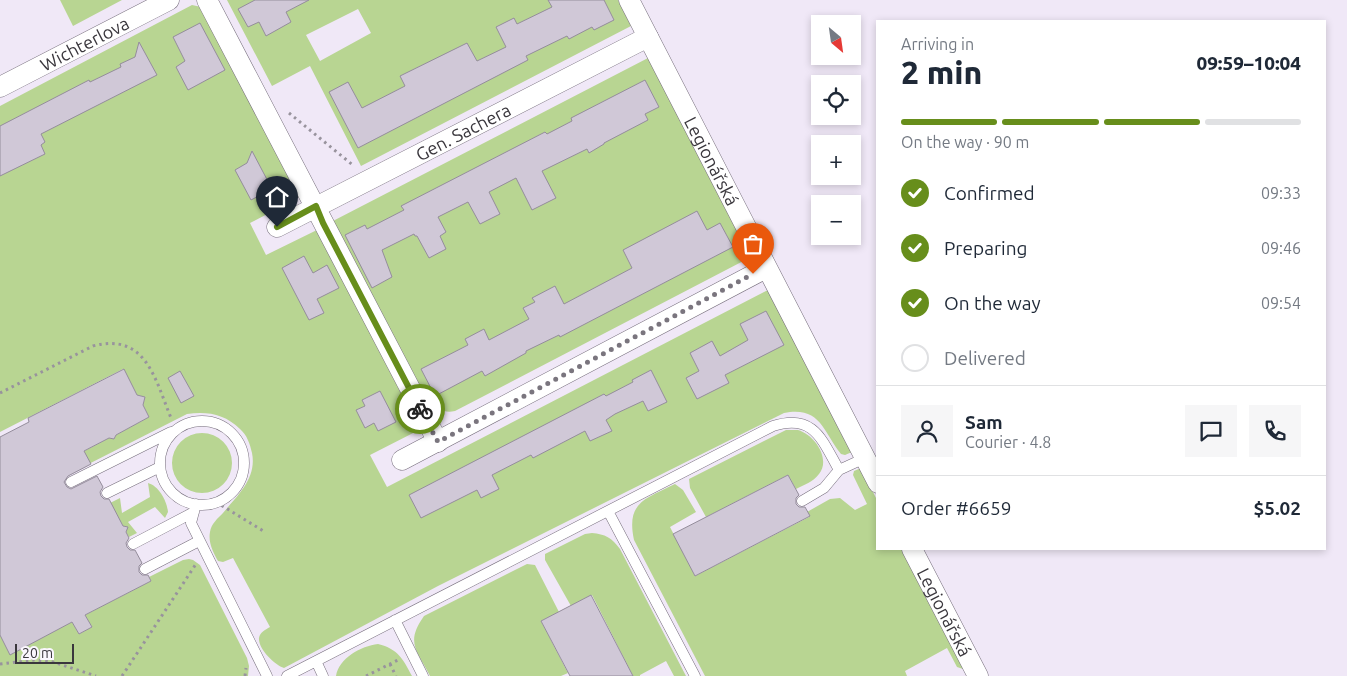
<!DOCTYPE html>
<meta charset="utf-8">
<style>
body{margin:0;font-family:Ubuntu,sans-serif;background:#f6f6f7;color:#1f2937;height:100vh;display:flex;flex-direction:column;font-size:19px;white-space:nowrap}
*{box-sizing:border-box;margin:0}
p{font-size:16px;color:#747a83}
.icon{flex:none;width:28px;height:28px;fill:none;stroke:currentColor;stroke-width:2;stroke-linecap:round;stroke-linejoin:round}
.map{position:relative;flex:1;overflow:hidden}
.panel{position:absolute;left:876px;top:20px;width:450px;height:530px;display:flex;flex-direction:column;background:#fff;border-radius:0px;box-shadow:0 2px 8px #0003}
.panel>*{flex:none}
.needle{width:32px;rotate:151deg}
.buttons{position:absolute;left:811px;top:15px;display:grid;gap:10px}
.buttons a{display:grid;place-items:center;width:50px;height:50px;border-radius:0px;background:#fff;box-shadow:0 2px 8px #0003;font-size:25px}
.scale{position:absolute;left:15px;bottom:12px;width:59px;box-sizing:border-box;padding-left:5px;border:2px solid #3a373d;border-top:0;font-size:14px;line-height:18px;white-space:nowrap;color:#3a373d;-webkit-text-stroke:4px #fbf7fe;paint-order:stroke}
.pin{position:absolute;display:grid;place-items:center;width:42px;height:42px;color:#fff;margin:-51px -21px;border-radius:50% 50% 50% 0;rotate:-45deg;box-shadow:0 0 5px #0007}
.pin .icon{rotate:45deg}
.courier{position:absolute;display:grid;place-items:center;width:50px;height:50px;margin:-25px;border:4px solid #678e1b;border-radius:50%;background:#fff;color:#222;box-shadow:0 1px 6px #0007}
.summary em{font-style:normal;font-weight:800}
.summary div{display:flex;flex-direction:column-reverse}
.summary{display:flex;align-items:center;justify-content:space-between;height:85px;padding:0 25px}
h1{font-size:32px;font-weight:800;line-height:38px}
.bar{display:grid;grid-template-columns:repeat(4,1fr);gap:8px 5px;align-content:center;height:60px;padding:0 25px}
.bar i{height:6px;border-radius:4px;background:#e0e1e3}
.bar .active{background:#678e1b}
.bar p{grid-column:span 4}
.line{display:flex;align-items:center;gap:12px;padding:0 25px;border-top:1px solid #e0e1e3}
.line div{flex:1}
.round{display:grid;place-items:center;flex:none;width:52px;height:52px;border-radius:0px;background:#f6f6f7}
ol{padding:0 25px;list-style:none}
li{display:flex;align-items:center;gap:15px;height:55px}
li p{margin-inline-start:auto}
li .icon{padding:5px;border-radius:50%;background:#678e1b;color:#fff;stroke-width:4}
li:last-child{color:#747a83}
li i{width:28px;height:28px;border:2px solid #e0e1e3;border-radius:50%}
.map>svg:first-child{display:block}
</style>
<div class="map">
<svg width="1347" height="676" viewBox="0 0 1347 676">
<rect width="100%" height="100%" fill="#f0e8f7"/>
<!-- green -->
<path fill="#b8d592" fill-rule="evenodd" d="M60,0H122L73,26Z
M227,0H618L631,26L361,166L310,66L272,86ZM358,9L371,33L320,61L306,35Z
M192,5L201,7L299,193L298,198L250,223L266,255L319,229L420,424L419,430L370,455L387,487L768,290L852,452L845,455L841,454C823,432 821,406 784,413L438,586L284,668C275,665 258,649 259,638C260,632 265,630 270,627L233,558L223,562L218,561C213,552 208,542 210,532C211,524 218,518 223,513C238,495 257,478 252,453C250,444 247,435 240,429C225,414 207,411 187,414L71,473L50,469L109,438L114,439L116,435L149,417L143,405L145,397L137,395L123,369L0,432V106Z
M648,58L751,257L455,411C443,414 438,408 432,397L425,401L331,222Z
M786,430C790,430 795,430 798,430C815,435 831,459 819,474C813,482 804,485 796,489L788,475L706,517L690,488L689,479Z
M172 463a30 30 0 1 1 60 0a30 30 0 1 1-60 0Z
M861,468L877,500L878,549H903L966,670L957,667L947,648L905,671L907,676H705L634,540C626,502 645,499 675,484L683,490L696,512L670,527L695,576L809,517L807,512L830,499L840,498L855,510L867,504L853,475L854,471Z
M148,483C159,486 167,501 168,512L165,518L155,507L128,522L137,533L129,537L126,532L127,527L123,526L110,503L120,498L122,513L150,497Z
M592,533C605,534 612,538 620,549L686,676H674L666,661L640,675V676H633L592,595L571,606L545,560V554L585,534Z
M189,559L193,560L200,565L247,658L249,666L248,676H0V635L10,654L72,622L79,634L92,627L85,615L151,581L149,577L183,560Z
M527,564L535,565L559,612L541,621L568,673L561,676H430C417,650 405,643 424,616Z
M378,644C398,649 403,659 412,676H336C339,658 361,646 378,644Z"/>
<!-- building -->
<path fill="#d0c8d7" stroke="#948d9b" d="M255,0H309L286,12L291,22L266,36L259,22L248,27L238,9Z
M548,0H604L614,20L594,30L592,27L569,39L567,36L526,56L528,60L358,148L329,92L348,82L362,108L405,86L400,76L467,43L477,61L506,47L496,27L514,18L517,24L552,7Z
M200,23L225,70L188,90L176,67L185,61L173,37Z
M139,42L157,75L41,134L45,142L41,145L45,154L0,176V126L89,80L90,82L121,67L120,64L135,57Z
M645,80L659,107L645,114L648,120L604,143V144L589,153L587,149L542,171L556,198L532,210L516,178L489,192L500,214L480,224L468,202L438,217L446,232L440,236L446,249L429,258L417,236H415L414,234L382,250L392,277L372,288L345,235L365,225L367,229L404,210L401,206L545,132L547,134L572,121L571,118Z
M252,151L272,189L251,200L235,170L247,163Z
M697,211L707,230L720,223L733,247L560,337L559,335L526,351V353L485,376L482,371L435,396L421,369L468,345L465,339L484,329L489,340L529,319L523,308L535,302L532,298L555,286L564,304L632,268L623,250Z
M304,256L313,273L327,265L339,288L317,299L324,313L309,320L282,268Z
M766,311L784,345L725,375L729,383L697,399L686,378L699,371L690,353L712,341L720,356L748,340L740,324Z
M124,369L137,395L145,397L143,405L149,417L116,435L114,439L109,438L84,451L91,464L68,476L64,482L67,487L71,489L97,476L103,487L100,492L101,496L104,499H109L123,526L128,527L126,532L129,538L126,543L127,547L130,550H135L142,563L139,566V572L142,575H148L151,581L85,615L92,627L79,634L72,622L10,655L0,635V437L29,422L28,418Z
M651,370L667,402L648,411L643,401L615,414L606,420L612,431L590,441L585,431L533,458L531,455L492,475L499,489L481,498L477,490L421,518L409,495L604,394L606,396L633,382L632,380Z
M180,371L194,396L181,403L168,378Z
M380,391L396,422L378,431L374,423L365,428L356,410L365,406L362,400Z
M788,475L799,495L796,498V504L799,507H805L810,516L695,576L673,534Z
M591,595L633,676H570L541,621Z"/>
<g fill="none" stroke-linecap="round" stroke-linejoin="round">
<defs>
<path id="service" d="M160 463a42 42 0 1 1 84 0a42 42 0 1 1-84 0Z
M71,482L171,432
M107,493L160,467
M802,501L824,488L839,470
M196,504L191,523L267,676
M608,511L695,676
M133,544L194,512
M145,569L199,541
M395,620L423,676
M316,661L323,676
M287,676L773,426C814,413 822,440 839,470L865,458"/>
<g id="minor">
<path d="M207,0L438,442"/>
<path id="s1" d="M629,0L878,483"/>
<path id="s2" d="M0,87L169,0"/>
<path id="s3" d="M277,227L648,37"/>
<path d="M402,460L766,268"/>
<path id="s4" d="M912,549L978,676"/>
</g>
</defs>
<!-- service casing -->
<use href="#service" stroke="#766e7c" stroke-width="11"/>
<!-- minor casing -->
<use href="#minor" stroke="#766e7c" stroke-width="21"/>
<!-- path -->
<path stroke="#98939d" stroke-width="3" stroke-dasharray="2.5 4" stroke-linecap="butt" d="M289,113L354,166
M0,393L93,346C146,332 155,379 171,418
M216,502L265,532
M0,664L34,660L53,662L96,676
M390,664L396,676
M122,676L196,564
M245,676L246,668
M366,676L400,659"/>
<!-- service -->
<use href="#service" stroke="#fff" stroke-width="10"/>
<!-- minor -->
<use href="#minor" stroke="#fff" stroke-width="20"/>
</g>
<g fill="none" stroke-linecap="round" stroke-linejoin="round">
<!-- done -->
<path stroke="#7a757e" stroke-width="5" stroke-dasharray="0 9" d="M420,409L438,442L753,274"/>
<!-- route -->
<path stroke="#678e1b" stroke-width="6" d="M277,227L316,206L323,223L420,409"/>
</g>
<g text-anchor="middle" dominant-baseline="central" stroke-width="4" stroke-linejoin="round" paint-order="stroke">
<!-- street labels -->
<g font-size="18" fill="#3a373d" stroke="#fbf7fe">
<text stroke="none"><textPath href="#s2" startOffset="95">Wichterlova</textPath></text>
<text stroke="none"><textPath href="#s3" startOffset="209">Gen. Sachera</textPath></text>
<text stroke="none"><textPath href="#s1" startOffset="181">Legionářská</textPath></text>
<text stroke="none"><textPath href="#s4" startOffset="71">Legionářská</textPath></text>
</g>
</g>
</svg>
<div class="buttons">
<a><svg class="needle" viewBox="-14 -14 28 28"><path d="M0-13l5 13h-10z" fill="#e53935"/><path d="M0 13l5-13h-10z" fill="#747a83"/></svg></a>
<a><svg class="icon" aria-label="locate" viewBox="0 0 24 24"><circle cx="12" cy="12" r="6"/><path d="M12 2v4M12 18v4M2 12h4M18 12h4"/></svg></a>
<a>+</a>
<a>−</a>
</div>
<div class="scale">20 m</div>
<div class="pin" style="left:753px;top:274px;background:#ea580c"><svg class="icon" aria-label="bag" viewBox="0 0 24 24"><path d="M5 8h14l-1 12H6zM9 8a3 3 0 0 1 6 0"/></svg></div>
<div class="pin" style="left:277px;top:227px;background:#1f2937"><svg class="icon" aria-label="home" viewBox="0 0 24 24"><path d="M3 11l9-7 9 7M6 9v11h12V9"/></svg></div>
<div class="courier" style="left:420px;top:409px"><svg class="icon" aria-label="bike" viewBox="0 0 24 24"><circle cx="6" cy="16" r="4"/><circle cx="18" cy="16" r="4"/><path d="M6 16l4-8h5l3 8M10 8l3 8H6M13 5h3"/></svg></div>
<section class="panel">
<div class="summary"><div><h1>2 min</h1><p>Arriving in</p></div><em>09:59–10:04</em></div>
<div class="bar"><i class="active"></i><i class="active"></i><i class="active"></i><i></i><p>On the way · 90 m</p></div>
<ol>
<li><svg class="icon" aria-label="check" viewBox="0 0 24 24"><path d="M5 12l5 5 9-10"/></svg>Confirmed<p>09:33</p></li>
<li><svg class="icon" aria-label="check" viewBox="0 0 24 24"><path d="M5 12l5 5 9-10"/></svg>Preparing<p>09:46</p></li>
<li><svg class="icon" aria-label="check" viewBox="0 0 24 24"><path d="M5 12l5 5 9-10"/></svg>On the way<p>09:54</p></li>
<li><i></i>Delivered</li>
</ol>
<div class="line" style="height:90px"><a class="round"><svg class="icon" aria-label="person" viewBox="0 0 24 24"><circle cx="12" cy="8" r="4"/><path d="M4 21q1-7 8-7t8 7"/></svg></a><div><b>Sam</b><p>Courier · 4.8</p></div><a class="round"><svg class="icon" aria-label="chat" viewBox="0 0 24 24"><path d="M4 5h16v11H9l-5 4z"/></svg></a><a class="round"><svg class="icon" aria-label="phone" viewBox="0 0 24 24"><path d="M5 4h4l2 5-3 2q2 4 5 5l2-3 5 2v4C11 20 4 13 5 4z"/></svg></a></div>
<div class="line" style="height:65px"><div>Order #6659</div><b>$5.02</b></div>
</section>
</div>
